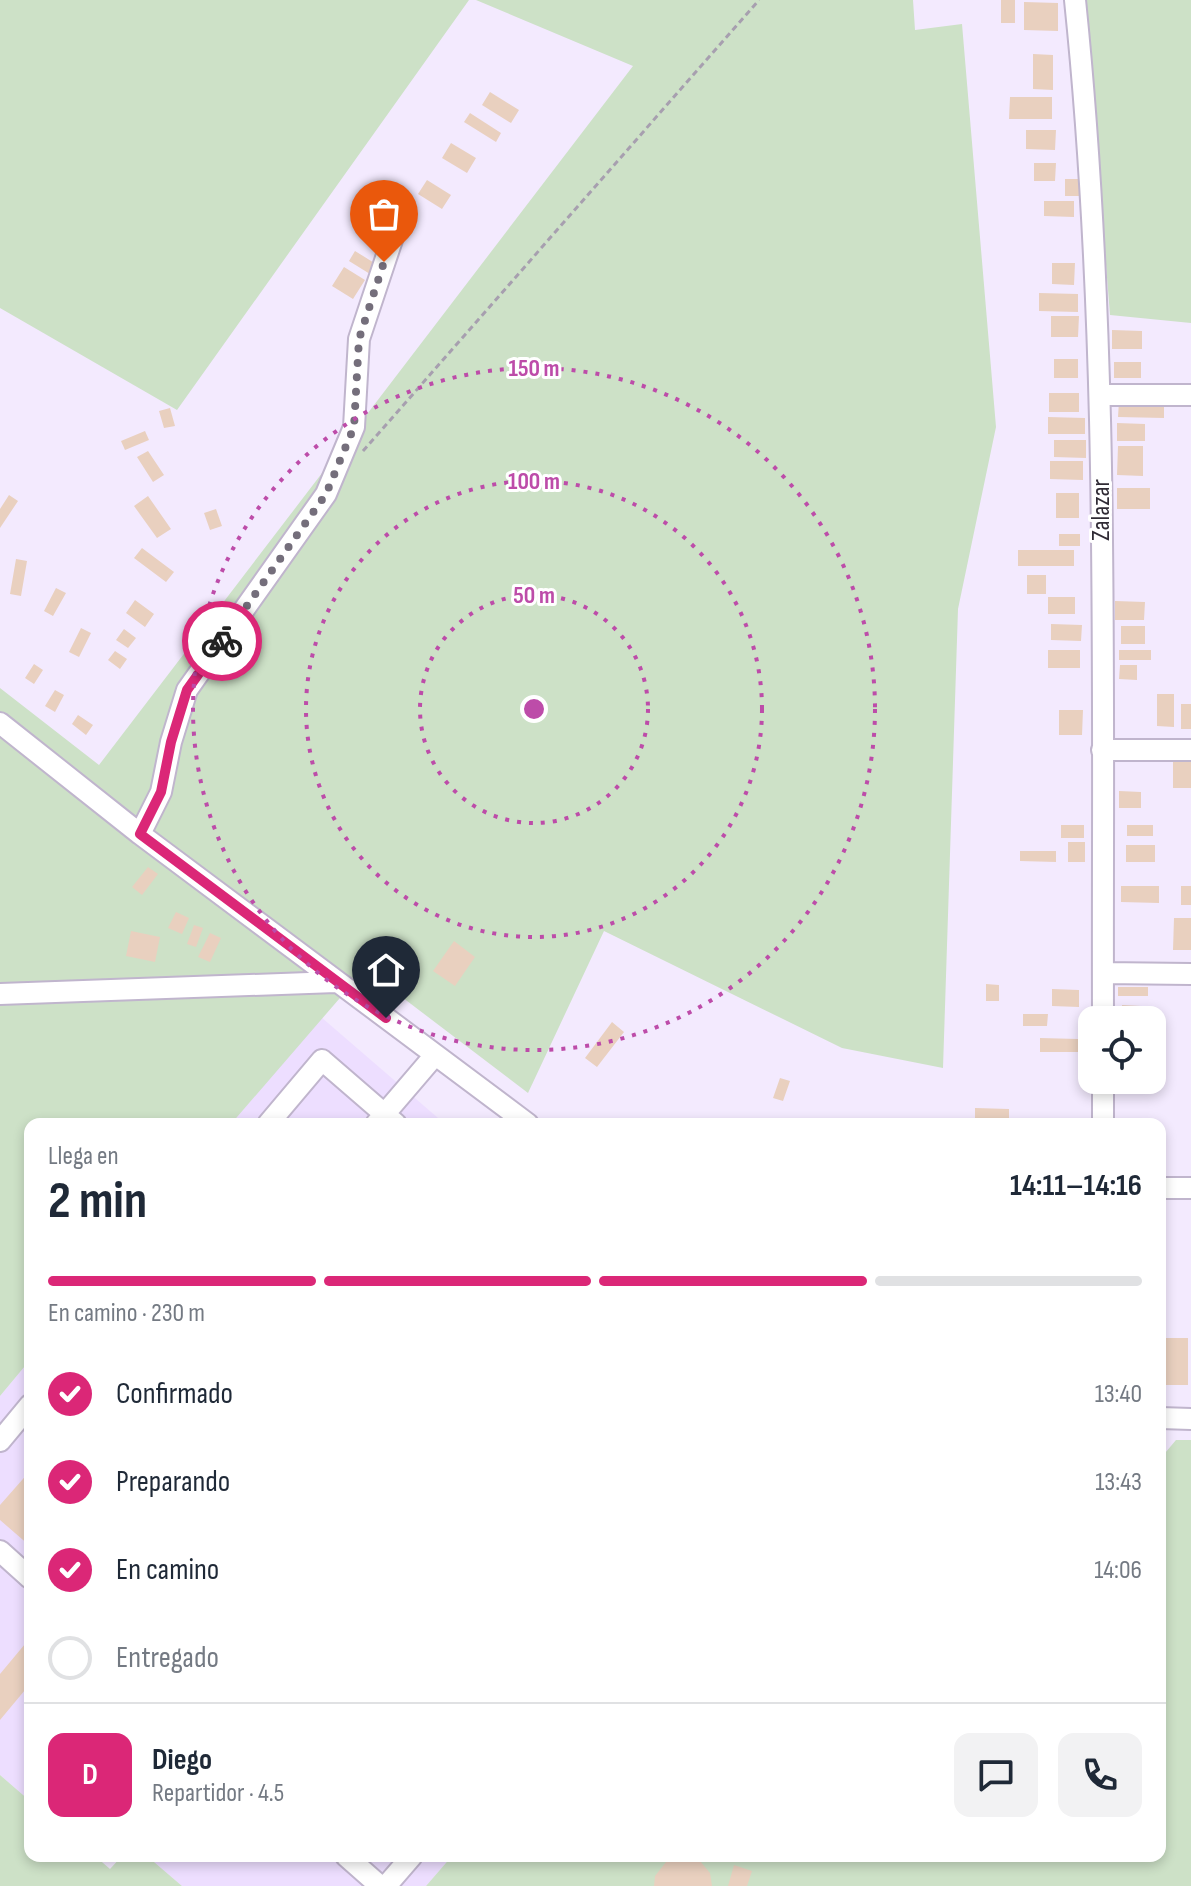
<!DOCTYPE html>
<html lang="es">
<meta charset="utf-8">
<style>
body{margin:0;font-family:"Sofia Sans Condensed",sans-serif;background:#f2f2f3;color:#1f2937;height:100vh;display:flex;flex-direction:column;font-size:30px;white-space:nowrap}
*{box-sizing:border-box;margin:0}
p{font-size:26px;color:#747a83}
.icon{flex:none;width:44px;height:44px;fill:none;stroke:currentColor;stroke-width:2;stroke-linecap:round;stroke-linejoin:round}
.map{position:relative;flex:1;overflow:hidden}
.drawer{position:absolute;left:24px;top:1118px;width:1142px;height:744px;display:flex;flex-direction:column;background:#fff;border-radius:16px;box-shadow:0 4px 12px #0003}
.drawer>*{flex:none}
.fabs{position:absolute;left:1078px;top:1006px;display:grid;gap:16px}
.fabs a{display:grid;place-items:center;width:88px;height:88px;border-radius:16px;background:#fff;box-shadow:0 4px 12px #0003;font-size:40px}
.pin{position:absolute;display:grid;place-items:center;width:68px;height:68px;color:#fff;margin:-82px -34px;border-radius:50% 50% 50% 0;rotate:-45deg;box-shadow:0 0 8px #0007}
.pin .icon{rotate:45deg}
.courier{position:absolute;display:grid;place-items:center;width:80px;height:80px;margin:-40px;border:6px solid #db2777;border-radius:50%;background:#fff;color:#222;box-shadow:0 2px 10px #0007}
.overview em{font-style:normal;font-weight:700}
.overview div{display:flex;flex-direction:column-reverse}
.overview{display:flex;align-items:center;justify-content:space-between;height:136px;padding:0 24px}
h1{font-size:52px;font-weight:700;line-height:60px}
.bar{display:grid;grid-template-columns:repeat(4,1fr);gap:12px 8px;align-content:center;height:96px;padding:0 24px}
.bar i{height:10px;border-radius:6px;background:#e0e1e3}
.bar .active{background:#db2777}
.bar p{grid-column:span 4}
.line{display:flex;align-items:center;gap:20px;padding:0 24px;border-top:2px solid #e0e1e3}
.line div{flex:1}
.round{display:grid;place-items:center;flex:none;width:84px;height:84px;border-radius:16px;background:#f2f2f3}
ol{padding:0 24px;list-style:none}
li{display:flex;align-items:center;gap:24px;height:88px}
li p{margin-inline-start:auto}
li .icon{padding:8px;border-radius:50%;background:#db2777;color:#fff;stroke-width:4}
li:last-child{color:#747a83}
li i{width:44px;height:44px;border:4px solid #e0e1e3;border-radius:50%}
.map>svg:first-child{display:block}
</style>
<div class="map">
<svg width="1191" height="1886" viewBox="0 0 1191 1886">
<rect width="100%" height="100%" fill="#f3eafe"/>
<!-- built -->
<path fill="#eddeff" d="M321,1017L445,1124H231Z
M30,1360V1801L0,1775V1396Z
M147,1856H452L426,1886H182Z"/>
<!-- green -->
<path fill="#cde1c7" d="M0,0H469L177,410L0,308Z
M476,0H913L915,30L962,24L996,427L958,609L943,1068L842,1048L604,931L528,1093L365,969L231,1124H30V1360L0,1396V688L99,765L633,66Z
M1085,0H1191V323L1110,315Z
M1176,1440H1191V1886H426L452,1856H1160V1459Z
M0,1775L30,1801V1856H95L110,1869L122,1856H147L182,1886H0Z"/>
<!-- building -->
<path fill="#e9d0bf" d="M1001,0H1015V23H1001Z
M1024,2L1058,3V31L1024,30Z
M1033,54L1053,55V90L1033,89Z
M490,92L519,110L511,123L482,105Z
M1010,97H1052V119H1009Z
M470,113L501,133L496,142L464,122Z
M1026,130H1056L1055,150L1026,149Z
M451,143L476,158L467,173L442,158Z
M1034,163H1056L1055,181H1034Z
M1065,179H1079V196H1065Z
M427,180L451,195L442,209L418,194Z
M1044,201H1074V217L1044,216Z
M355,251L376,264L370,274L349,261Z
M1052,263H1075L1074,285L1052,284Z
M344,267L365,280L353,299L332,286Z
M1039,293L1078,294V312L1039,311Z
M1051,316H1079L1078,337H1051Z
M1112,330L1142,331V349H1112Z
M1054,359H1078V378H1054Z
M1114,362H1141V378H1114Z
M1049,393H1079V412H1049Z
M1119,401L1164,402V418L1118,417Z
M170,408L175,426L164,428L159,411Z
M1048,417L1085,418V434H1048Z
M1117,423L1145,424V441H1117Z
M145,431L149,440L125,450L121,441Z
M1054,440H1086V458L1054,457Z
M1118,446H1143V476L1117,475Z
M148,451L164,475L153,482L137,457Z
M1050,461H1083V480L1050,479Z
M1117,488H1150V509H1117Z
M1056,493H1079V518H1056Z
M9,495L18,501L0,528V509Z
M148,496L171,529L157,538L134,506Z
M216,509L222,526L210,530L204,513Z
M1059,534H1080V546H1059Z
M142,548L174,572L166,582L134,558Z
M1018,550H1074V566H1018Z
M16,559L27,561L21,596L10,594Z
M1027,575H1046V594H1027Z
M56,588L66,593L53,616L44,611Z
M1048,597H1075V614H1048Z
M135,600L154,614L145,627L126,613Z
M1115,601L1145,602L1144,620H1115Z
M1051,624L1082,625L1081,641L1051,640Z
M1121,626H1145V644H1121Z
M81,628L91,633L79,657L69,652Z
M124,629L136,638L128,648L116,640Z
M1048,650H1080V668H1048Z
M1119,650H1151V660H1119Z
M115,651L127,659L120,669L108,660Z
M34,664L43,670L34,684L25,678Z
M1120,665H1137V680L1119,679Z
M55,690L64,695L55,712L45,706Z
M1157,694H1174V727L1157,726Z
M1181,704H1191V729H1181Z
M1059,710H1083L1082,735H1059Z
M78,715L93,725L86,735L72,724Z
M1173,762H1191V788H1173Z
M1119,791L1141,792V808H1119Z
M1061,825H1084V838H1061Z
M1127,825H1153V836H1127Z
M1068,842H1085V862H1068Z
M1126,845H1155V862H1126Z
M1020,851H1056V862L1020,861Z
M148,867L158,874L142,895L132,887Z
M1121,886H1159V903L1121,902Z
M1181,886H1191V905H1181Z
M176,912L189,918L182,934L168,928Z
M1174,918H1191V950H1173Z
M194,925L203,928L196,947L187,944Z
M131,931L160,937L155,962L126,956Z
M210,933L221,938L210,962L198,957Z
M454,941L475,957L455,986L433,971Z
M986,984L999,985V1001H986Z
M1118,987H1148V996H1118Z
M1052,989L1079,990V1007L1052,1006Z
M1122,1005L1141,1006V1020H1122Z
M1023,1014H1048L1047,1026H1023Z
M612,1022L624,1032L597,1067L585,1058Z
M1040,1038L1078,1039V1052H1040Z
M780,1078L790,1081L783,1101L773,1098Z
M975,1108L1009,1109V1124H975Z
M1166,1338H1188V1385H1166Z
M30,1471V1546L0,1520V1505Z
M30,1638V1684L0,1720V1674Z
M683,1857L700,1861L710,1873L712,1886H654L655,1876L666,1862Z
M734,1865L752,1871L747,1886H728Z"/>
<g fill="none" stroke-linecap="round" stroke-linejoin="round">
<defs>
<path id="minor" d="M1075,0C1110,338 1102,680 1103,1020
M1100,395H1191
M0,723L140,834L528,1124
M1102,750H1191
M140,834L161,792L171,742L187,690L326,494L354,427L359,339L393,237
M1103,973L1191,974
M0,994L336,982
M1103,1080V1124
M268,1124L322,1060L396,1124
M376,1124L435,1055
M1160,1188H1191
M1160,1418L1191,1419
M0,1441L30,1405
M0,1551L30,1578
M346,1856L380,1886
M386,1886L412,1856"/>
</defs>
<!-- minor casing -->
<use href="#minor" stroke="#c0b5cd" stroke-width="24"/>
<!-- path -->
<path stroke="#a79faf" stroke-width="3" stroke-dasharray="6 4" stroke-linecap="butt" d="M363,451L759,0"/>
<!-- minor -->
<use href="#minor" stroke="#fff" stroke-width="20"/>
</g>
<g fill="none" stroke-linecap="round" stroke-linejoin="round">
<!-- done -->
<path stroke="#746e7b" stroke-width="8" stroke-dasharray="0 14.4" d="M222,641L326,494L354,427L359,339L384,262"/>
<!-- route -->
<path stroke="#db2777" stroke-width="10" d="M222,641L187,690L171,742L161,792L140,834L386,1018"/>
</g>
<!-- distance rings -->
<g fill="none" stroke="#bd4ca9" stroke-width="4" stroke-dasharray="4 8">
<circle cx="534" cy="709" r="114"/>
<circle cx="534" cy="709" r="228"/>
<circle cx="534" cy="709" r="341"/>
</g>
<g text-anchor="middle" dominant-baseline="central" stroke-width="6" stroke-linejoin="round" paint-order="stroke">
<!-- street labels -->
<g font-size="26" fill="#302b35" stroke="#fff">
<text transform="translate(1101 510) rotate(-90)">Zalazar</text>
</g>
</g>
<circle cx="534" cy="709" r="12" fill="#bd4ca9" stroke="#fff" stroke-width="4"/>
<g font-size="24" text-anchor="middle" font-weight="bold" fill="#bd4ca9" stroke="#fff" stroke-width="6" stroke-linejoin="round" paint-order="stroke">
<text x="534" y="376">150 m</text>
<text x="534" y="489">100 m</text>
<text x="534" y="603">50 m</text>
</g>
</svg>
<div class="fabs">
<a><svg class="icon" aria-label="locate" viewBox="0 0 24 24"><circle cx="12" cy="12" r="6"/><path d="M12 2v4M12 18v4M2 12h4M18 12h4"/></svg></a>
</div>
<div class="pin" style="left:384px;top:262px;background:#ea580c"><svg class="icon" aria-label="bag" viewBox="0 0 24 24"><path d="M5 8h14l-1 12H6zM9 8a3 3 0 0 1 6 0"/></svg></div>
<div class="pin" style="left:386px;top:1018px;background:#1f2937"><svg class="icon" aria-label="home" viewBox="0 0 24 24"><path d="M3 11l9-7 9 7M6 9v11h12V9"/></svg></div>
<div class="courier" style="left:222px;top:641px"><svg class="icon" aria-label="bike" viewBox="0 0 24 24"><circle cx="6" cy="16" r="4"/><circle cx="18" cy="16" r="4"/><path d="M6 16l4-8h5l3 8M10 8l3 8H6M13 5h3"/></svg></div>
<section class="drawer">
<div class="overview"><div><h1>2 min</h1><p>Llega en</p></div><em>14:11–14:16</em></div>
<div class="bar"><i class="active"></i><i class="active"></i><i class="active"></i><i></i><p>En camino · 230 m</p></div>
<ol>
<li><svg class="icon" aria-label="check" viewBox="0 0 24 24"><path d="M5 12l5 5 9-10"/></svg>Confirmado<p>13:40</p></li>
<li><svg class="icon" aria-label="check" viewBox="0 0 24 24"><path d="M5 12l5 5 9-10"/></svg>Preparando<p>13:43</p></li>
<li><svg class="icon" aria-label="check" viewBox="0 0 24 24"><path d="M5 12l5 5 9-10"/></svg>En camino<p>14:06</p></li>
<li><i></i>Entregado</li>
</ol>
<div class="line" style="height:144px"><b class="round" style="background:#db2777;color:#fff">D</b><div><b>Diego</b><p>Repartidor · 4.5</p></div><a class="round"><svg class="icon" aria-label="chat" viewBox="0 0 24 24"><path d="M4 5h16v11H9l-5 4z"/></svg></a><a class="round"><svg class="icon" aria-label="phone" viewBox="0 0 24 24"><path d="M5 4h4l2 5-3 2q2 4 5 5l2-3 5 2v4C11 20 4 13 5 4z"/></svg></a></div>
</section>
</div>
